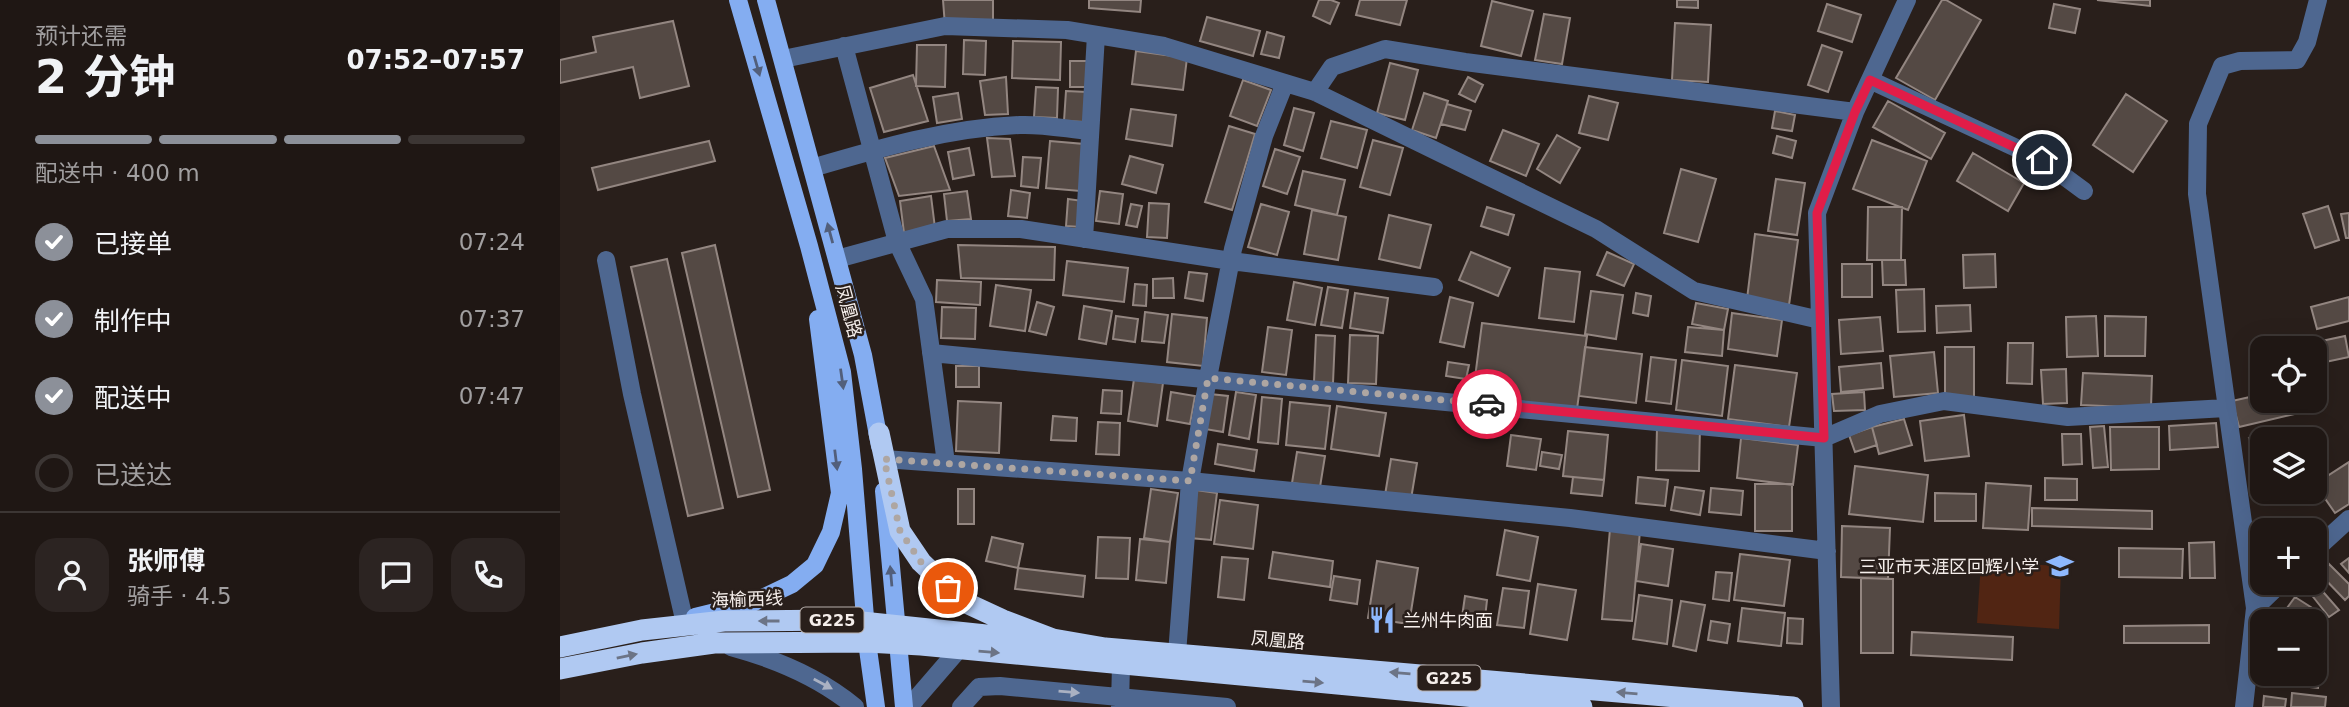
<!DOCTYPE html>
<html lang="zh">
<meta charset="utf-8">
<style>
body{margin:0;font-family:"DejaVu Sans","Noto Sans SC",sans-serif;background:#2c2422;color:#f1f3f6;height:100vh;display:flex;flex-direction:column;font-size:26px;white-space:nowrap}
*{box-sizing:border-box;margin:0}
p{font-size:23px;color:#a19fa0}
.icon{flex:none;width:38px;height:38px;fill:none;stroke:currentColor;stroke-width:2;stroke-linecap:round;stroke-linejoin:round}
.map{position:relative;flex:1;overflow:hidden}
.panel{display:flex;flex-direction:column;background:#1f1714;width:560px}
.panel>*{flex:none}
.buttons{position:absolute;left:1690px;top:336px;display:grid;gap:14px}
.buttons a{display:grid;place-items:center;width:77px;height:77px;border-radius:14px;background:#1f1714;box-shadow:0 7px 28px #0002,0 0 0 2px #3c3634;font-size:35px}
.pin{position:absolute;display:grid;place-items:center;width:60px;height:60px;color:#fff;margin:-30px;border:4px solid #fff;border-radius:50%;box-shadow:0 2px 7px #0007}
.courier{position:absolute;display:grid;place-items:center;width:70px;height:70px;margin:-35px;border:5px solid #e11d48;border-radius:50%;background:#fff;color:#222;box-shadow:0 2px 9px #0007}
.summary em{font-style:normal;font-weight:700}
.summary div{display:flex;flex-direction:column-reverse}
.summary{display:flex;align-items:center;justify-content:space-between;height:119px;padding:0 35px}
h1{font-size:46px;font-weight:700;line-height:52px}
.bar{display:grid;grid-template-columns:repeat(4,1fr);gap:10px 7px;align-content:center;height:84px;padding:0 35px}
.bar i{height:9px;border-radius:5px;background:#3c3634}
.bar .current{background:#8c9099}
.bar p{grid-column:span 4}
.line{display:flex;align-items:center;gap:18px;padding:0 35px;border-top:2px solid #3c3634}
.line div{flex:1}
.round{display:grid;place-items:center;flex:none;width:74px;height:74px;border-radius:21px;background:#2c2422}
ol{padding:0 35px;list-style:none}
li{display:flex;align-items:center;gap:21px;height:77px}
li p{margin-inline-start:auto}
li .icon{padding:7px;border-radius:50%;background:#8c9099;color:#fff;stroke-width:4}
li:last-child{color:#a19fa0}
li i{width:38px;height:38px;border:4px solid #3c3634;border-radius:50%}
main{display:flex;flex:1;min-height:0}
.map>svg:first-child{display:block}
</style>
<main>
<section class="panel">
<div class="summary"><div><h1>2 分钟</h1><p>预计还需</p></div><em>07:52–07:57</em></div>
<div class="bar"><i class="current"></i><i class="current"></i><i class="current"></i><i></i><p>配送中 · 400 m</p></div>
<ol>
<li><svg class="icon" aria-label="check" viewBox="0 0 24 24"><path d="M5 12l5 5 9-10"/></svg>已接单<p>07:24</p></li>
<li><svg class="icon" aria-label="check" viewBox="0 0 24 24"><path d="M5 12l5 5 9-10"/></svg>制作中<p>07:37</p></li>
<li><svg class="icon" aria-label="check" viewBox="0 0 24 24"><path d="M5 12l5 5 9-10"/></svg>配送中<p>07:47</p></li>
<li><i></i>已送达</li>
</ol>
<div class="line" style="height:126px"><a class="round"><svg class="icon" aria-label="person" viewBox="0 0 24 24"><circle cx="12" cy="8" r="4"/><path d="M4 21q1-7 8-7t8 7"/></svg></a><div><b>张师傅</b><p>骑手 · 4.5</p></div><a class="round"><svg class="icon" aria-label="chat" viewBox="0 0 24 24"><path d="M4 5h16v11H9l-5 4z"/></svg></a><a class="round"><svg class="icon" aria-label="phone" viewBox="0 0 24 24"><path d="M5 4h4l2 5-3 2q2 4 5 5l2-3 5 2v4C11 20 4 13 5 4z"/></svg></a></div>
</section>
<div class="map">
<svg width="1789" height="707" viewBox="0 0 1789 707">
<rect width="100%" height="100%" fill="#291f1b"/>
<!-- green -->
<path fill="#512513" d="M1421,562L1501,566L1499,629L1417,623Z"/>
<!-- building -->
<path fill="#544944" stroke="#938681" stroke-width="2" d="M383,0H433V23L385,26Z
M529,0H581L580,12L529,8Z
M759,0H771L779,3L770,24L753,16Z
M800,0H847L840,25L796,15Z
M1117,0H1138V8L1117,7Z
M1382,0H1386L1421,20L1375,100L1336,78Z
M1537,0H1590V6Z
M932,1L973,11L961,56L921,46Z
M1267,4L1301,15L1292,42L1258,31Z
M1494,4L1520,9L1515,33L1489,28Z
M984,14L1010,18L1002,64L975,60Z
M647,17L700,31L693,56L640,41Z
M113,21L129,86L80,98L73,67L0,83V60L36,52L33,37Z
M1115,23L1151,25L1148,82L1112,80Z
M707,32L724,37L719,58L701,54Z
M404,40L426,41L425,75L403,74Z
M453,41L501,42L500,80L452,78Z
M357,45H386L385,87L356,86Z
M1262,45L1282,52L1268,92L1248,85Z
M576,51L627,58L623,90L572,84Z
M510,61H527V87H510Z
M830,63L858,70L845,120L817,113Z
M353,75L368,121L324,132L310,88Z
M446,77L448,114L425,115L420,81Z
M908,77L923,85L915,102L899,94Z
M683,80L711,90L697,126L670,116Z
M476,87L498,88L497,118L474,117Z
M506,91L527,92L525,122L504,121Z
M398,93L402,119L377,123L373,97Z
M864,93L888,101L876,138L852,130Z
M1566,94L1607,121L1573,172L1533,145Z
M1029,96L1058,103L1048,140L1019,133Z
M1328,101L1385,133L1371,159L1313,127Z
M887,104L911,111L905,130L881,124Z
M734,108L754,113L743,151L724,145Z
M571,109L616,115L612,146L566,139Z
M1215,111L1235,115L1232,131L1212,128Z
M771,121L807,130L797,168L761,158Z
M669,126L695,134L672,210L645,202Z
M943,130L979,144L966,176L930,161Z
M997,135L1020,148L1000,183L977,169Z
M1217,136L1236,141L1232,158L1213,153Z
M427,138L450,139L455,176L432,177Z
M813,140L843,148L830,195L800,187Z
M1312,140L1367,161L1348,210L1293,189Z
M149,141L155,161L38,190L32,168Z
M490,141L524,144L520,191L486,188Z
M374,146L390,190L339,196L325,158Z
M409,148L414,175L393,179L388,152Z
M715,149L740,157L727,194L703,186Z
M1413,153L1464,183L1448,211L1397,181Z
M570,156L603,165L596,193L562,184Z
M463,157L481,158L478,188L461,186Z
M1121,169L1156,179L1138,242L1104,233Z
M743,171L785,180L777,215L735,205Z
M1216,179L1245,183L1237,235L1208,231Z
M451,190L470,193L467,218L448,216Z
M407,191L411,219L387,221L384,194Z
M540,191L563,194L559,224L536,221Z
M371,196L375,228L344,233L340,201Z
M508,199L523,201L521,227L506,226Z
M589,203L609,204L607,238L587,237Z
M571,204L582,206L577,227L566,225Z
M701,204L729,212L717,255L688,247Z
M1768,206L1779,240L1755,248L1743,214Z
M927,207L954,215L948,235L921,226Z
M1308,207H1342L1341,260H1307Z
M752,210L786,217L778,260L744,254Z
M1789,213V238H1786L1781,214Z
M829,215L871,225L860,268L819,259Z
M1195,234L1238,240L1229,305L1187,299Z
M155,245L210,490L178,497L122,253Z
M398,245L495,247L494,280L401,278Z
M911,252L950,268L938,296L899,280Z
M1047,252L1074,264L1064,286L1037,275Z
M1435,254L1436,287L1404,288L1403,255Z
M107,259L163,508L128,516L71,267Z
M1322,260H1345L1346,285H1323Z
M507,261L568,268L564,302L503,295Z
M1282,264H1312V297H1282Z
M985,268L1020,272L1014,322L979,318Z
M629,272L647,274L643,301L625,298Z
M613,278L614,298H593V279Z
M377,280L421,282L420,305L376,302Z
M734,282L762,288L755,325L727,320Z
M575,284L587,285L586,306L573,305Z
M436,285L471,290L465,331L430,326Z
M768,287L788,290L782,328L761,325Z
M1364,289L1365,331L1338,332L1336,290Z
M1031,291L1063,295L1056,339L1025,334Z
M795,293L828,298L823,333L790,328Z
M1076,293L1091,296L1088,316L1073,313Z
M890,297L913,303L904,347L880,342Z
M1789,297V321L1757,329L1751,307Z
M477,302L494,307L486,335L469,331Z
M1136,303L1168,309L1164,330L1132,324Z
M1410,305L1411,331L1377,333L1376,306Z
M524,306L552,311L546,344L519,339Z
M382,307L416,308L415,339L381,338Z
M585,312L608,315L604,343L582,341Z
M1172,313L1222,320L1217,356L1168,349Z
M612,314L647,318L643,366L607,362Z
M556,316L578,319L575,342L553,339Z
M1536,316L1538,356L1507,357L1506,317Z
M1545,316L1586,317L1585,356H1545Z
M1320,317L1323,351L1281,354L1279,320Z
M922,323L1027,336L1017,409L912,401Z
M708,327L732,330L726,375L702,372Z
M1128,327L1164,330L1162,356L1125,352Z
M756,335L775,336L773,383L754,382Z
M790,335L818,336L816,384L788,383Z
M1785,336L1789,357L1756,364L1755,348H1753L1752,343Z
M1448,343H1473L1472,384L1447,383Z
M1025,347L1082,354L1076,403L1019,396Z
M1385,347H1414V398H1385Z
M1374,352L1378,393L1334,397L1330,356Z
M1091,357L1116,360L1111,404L1086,401Z
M1122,360L1168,366L1162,416L1116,410Z
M888,362L909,365L906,379L886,376Z
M1321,363L1323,388L1281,392L1279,367Z
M1175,365L1237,373L1229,427L1168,419Z
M396,366H419V387H396Z
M1506,369L1507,403L1483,404L1481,370Z
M1523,373L1592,376L1591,408L1521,405Z
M574,379L603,383L597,426L568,421Z
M543,390L562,391L561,414L541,413Z
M611,392L635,396L630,424L607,420Z
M676,392L696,395L689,439L669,435Z
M1304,392L1305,410L1274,411L1272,394Z
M650,394L668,396L663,432L645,429Z
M1703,394V401H1750L1752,410L1679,427L1672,401Z
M702,397L722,399L718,444L698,442Z
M398,401L441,403L439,453L396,451Z
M730,402L770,406L765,449L726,445Z
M777,406L826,413L819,456L771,449Z
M1404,415L1409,456L1365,461L1360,421Z
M493,416L517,418L516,441L491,440Z
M1344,419L1352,445L1319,454L1312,427Z
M538,422L560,423L559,455L536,454Z
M1656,423L1658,447L1610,450L1609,426Z
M1544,426L1548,467L1533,468L1530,427Z
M1097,427H1140L1139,471L1096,470Z
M1312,427L1317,445L1295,452L1289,435Z
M1550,427H1599V469L1551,470Z
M1008,431L1048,435L1044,480L1003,476Z
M1721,432L1722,439H1703V463L1694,464L1689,438Z
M1502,434H1521L1522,464L1503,465Z
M951,435L981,439L976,470L947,466Z
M1181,438L1238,445L1233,485L1177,478Z
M658,444L697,450L694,471L655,464Z
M737,452L765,456L760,487L732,483Z
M982,452L1002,455L999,469L980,466Z
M831,459L857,463L851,499L825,495Z
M1789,462V504L1775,513L1755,484Z
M1295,466L1368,475L1363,522L1289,514Z
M1013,477L1044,480L1042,496L1011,493Z
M1078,477L1108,480L1105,506L1076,503Z
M1485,478L1517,479V500H1485Z
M1426,483L1471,486L1468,530L1423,528Z
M1195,484H1232V531H1195Z
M1115,487L1144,491L1140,515L1111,510Z
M1151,488L1183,491L1181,515L1149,512Z
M398,489H414V524H398Z
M591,489L618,493L610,542L584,538Z
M636,490L657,493L651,540L630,538Z
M1375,493L1416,494V521H1375Z
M660,500L698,505L693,549L654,544Z
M1472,508L1592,511V529L1472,526Z
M1714,519L1718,530H1703V577L1684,530Z
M1282,526L1330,528L1328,579L1281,577Z
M1050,529L1080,531L1072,621L1042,619Z
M945,530L978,537L970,581L937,575Z
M432,537L463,544L458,568L426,561Z
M538,537L570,538L568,579L536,578Z
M580,539L610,542L606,583L576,580Z
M1654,542L1655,578H1630L1629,543Z
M1081,544L1113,549L1108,586L1076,581Z
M1559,548L1623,549L1622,578L1559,577Z
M713,552L773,561L770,587L709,578Z
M1180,554L1230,560L1224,606L1174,600Z
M662,557L688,559L684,600L658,597Z
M1789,558V573L1781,564Z
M817,561L858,568L849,624L808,618Z
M1769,564L1789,584V596L1785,600L1759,573Z
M458,568L525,576L523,597L455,589Z
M1156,572L1172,573L1169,601L1153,599Z
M774,576L800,580L797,604L770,600Z
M1301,578L1333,579V653H1301Z
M978,584L1016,590L1007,640L970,634Z
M1758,586L1779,610L1769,617L1750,593Z
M943,588L969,591L964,628L937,625Z
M1079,595L1112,600L1107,644L1073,639Z
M905,596L927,600L924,627L901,624Z
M1735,597L1757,611L1750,621H1746L1727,608Z
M1121,601L1145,605L1136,651L1113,646Z
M1182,608L1225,613L1221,646L1178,641Z
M1228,618L1243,619L1242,644L1227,643Z
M1151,621L1170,624L1167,643L1148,640Z
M1649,625V643H1564V626Z
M1352,632L1453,637L1452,660L1351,655Z
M1755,664H1760L1758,688L1711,683L1712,674H1755Z
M1732,693L1766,697L1765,707H1731Z
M1704,696L1726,699L1725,707H1703Z"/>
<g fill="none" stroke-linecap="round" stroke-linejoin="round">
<!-- minor -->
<path stroke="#4e6790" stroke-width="18" d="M284,46L337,242L364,299L386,463
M223,59L385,26L507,30L604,46L755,92L1036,229L1134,291L1260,320
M1310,80L1482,160L1524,191
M755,92L772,67L825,49L905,62L1295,112
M252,168C320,148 388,128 460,125C483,124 507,129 530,131
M524,239L536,35
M277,259L387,229H461L671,261L874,287
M46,260L72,394L124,619
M371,353L1264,438L1320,414L1384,401L1508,417L1666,408
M324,459L630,481L1010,518L1267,551
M1755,550L1789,519
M1695,608L1637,194L1638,124L1662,66L1680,61L1737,60L1747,42L1758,0
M171,647C215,659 259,677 295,707
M617,654L630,481L648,378L673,249L704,136L725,83
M560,706L561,664
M349,707L399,649
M401,707L419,687L440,686L667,707
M1271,707L1257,213L1295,112L1347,0
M1684,707L1695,608L1721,583"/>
<!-- major -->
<path stroke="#84adf1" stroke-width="18" d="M178,0L249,246L282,372L293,469L307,642L316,707
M206,0L303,355L320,446
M324,491L344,707
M135,617L192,603L232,584L255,565L271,532L280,493L258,319"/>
<!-- highway -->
<path stroke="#b0c9f2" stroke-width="21" d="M319,433L340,531L361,562L402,601L443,620L493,639L545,648L1233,707
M0,647L82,630L164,621L283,620L473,640
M0,669L82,653L154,643L307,642L361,645L1022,707"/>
</g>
<!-- one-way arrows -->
<defs><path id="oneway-solid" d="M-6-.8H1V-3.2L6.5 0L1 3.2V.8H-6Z" transform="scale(1.75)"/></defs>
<g fill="#525f7b">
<use href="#oneway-solid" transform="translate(197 66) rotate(74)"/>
<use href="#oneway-solid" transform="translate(270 233) rotate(-105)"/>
<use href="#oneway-solid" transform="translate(282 379) rotate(82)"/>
<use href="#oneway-solid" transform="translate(276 460) rotate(83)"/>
<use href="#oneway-solid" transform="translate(331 576) rotate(-95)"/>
</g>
<g fill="#6c7486">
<use href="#oneway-solid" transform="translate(209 621) rotate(180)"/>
<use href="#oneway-solid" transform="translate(429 652) rotate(5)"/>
<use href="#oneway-solid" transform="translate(67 656) rotate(-12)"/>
<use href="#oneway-solid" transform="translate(840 673) rotate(-175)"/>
<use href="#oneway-solid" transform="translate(753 682) rotate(5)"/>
<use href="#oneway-solid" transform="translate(1067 693) rotate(-175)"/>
</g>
<g fill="#aab1c2">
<use href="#oneway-solid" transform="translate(263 684) rotate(28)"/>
<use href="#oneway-solid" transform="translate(509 692) rotate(5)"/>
</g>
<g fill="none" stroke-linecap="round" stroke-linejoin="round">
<!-- done -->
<path stroke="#aea6a2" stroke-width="7" stroke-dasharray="0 12.6" d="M388,588L361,562L340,531L324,459L630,481L648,378L927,404"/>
<!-- route -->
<path stroke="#e11d48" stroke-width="9" d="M927,404L1264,438L1257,213L1295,112L1310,80L1482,160"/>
</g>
<!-- icons -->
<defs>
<symbol id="school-bare" viewBox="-9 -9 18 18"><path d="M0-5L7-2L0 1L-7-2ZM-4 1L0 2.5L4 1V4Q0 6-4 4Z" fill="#8eb8fd" stroke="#291f1b" stroke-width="2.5" paint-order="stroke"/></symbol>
<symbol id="restaurant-bare" viewBox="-9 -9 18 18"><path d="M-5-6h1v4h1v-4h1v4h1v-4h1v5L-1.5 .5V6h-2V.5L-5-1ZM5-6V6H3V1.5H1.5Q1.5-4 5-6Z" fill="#8eb8fd" stroke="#291f1b" stroke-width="2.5" paint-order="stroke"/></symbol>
</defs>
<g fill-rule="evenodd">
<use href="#school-bare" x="1481" y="547" width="38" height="38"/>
<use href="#restaurant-bare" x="803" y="601" width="38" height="38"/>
</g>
<g text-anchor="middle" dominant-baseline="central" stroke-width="5" stroke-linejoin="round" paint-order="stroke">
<!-- shield labels -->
<g fill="#291f1b" stroke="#b8b0ad" stroke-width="2">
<rect x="240.5" y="607.5" width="63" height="25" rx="5"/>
<rect x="857.5" y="665.5" width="63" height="25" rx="5"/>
</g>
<g font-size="16" font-weight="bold" fill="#f5eeeb">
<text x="272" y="620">G225</text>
<text x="889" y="678">G225</text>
</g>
<!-- street labels -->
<g font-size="18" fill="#f5eeeb" stroke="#291f1b">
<text transform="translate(289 311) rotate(75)">凤凰路</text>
<text transform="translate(187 599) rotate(-2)">海榆西线</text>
<text transform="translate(718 640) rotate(5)">凤凰路</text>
</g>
<!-- poi labels -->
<g font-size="18" fill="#f5eeeb" stroke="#291f1b" text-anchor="end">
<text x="1479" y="566">三亚市天涯区回辉小学</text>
<text x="843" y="620" text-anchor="start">兰州牛肉面</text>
</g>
</g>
</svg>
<div class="buttons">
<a><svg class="icon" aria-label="locate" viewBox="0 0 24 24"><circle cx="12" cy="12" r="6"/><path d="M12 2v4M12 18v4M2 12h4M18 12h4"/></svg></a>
<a><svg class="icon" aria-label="layers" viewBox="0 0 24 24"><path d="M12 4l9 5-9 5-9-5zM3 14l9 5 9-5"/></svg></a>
<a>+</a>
<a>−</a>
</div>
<div class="pin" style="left:388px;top:588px;background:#ea580c"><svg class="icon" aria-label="bag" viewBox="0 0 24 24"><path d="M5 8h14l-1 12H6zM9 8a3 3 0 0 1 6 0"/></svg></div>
<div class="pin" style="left:1482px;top:160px;background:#1f2937"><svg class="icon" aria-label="home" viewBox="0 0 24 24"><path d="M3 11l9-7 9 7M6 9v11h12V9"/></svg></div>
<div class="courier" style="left:927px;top:404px"><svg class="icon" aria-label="car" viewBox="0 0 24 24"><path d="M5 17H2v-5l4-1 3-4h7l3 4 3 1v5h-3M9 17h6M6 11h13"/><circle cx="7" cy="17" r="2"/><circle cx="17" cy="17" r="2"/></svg></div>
</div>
</main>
